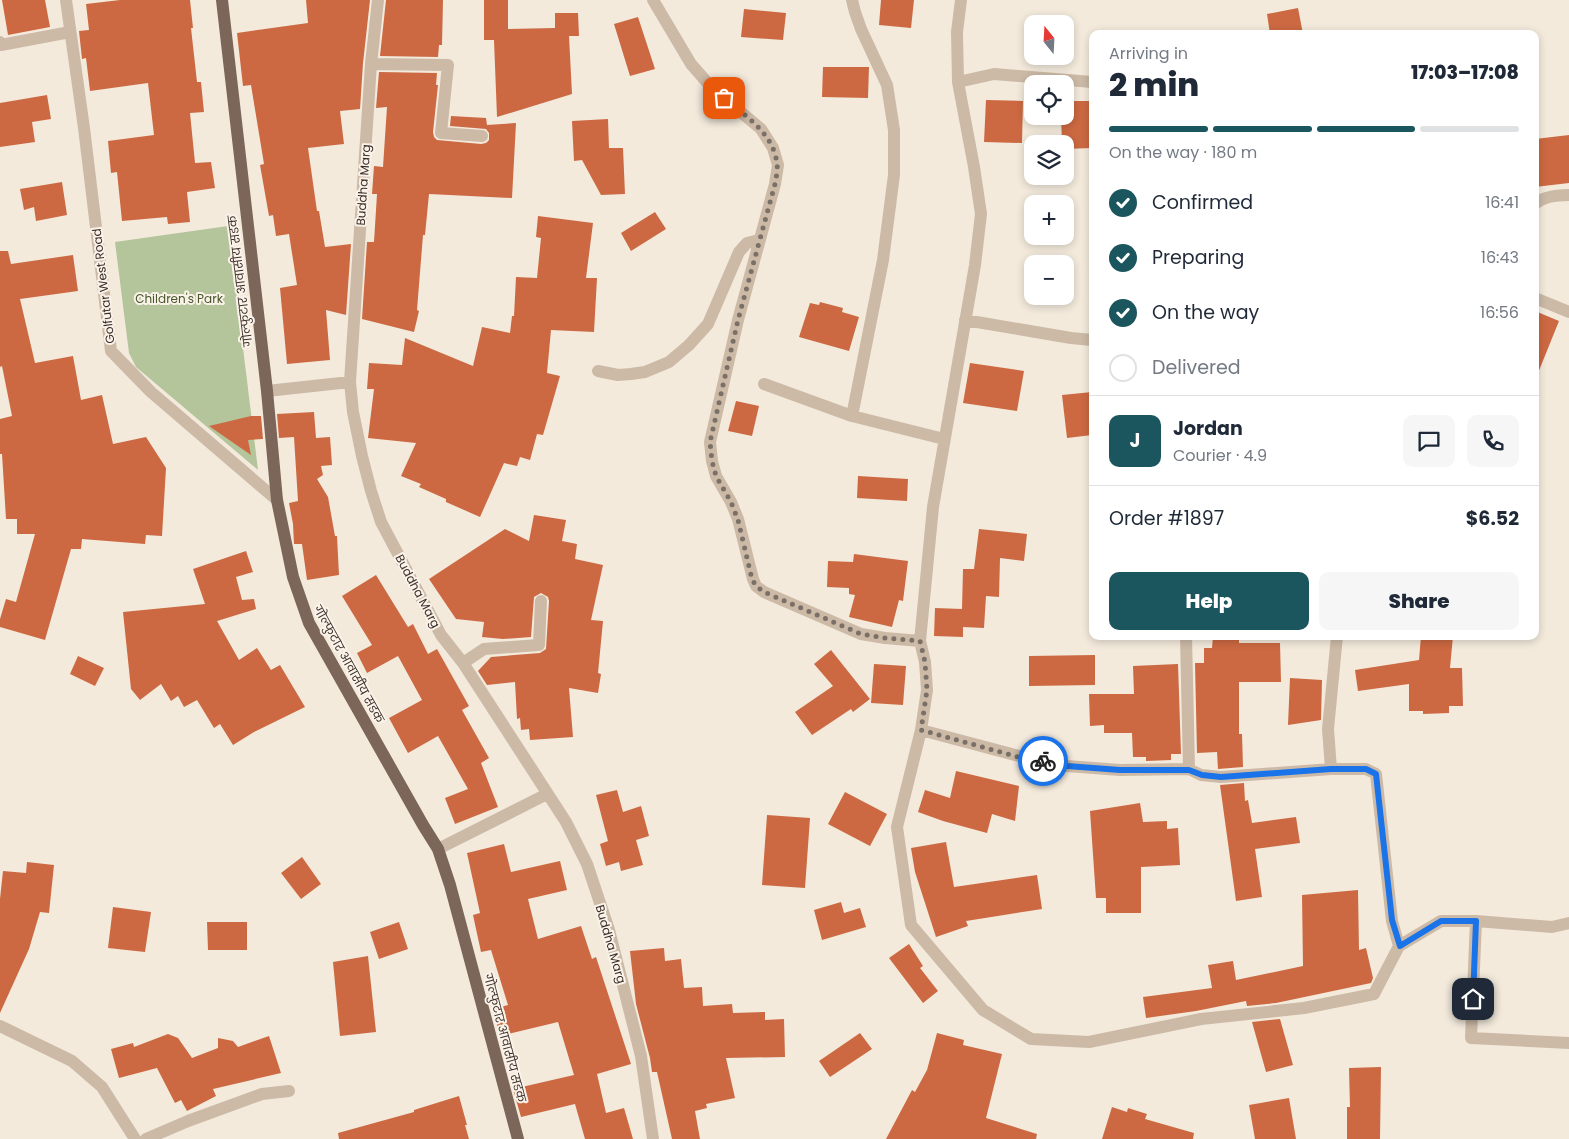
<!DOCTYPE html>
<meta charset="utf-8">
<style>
body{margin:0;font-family:Poppins,"Noto Sans Devanagari",sans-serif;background:#f6f6f7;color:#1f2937;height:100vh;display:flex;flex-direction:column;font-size:19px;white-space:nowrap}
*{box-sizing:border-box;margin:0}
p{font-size:16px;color:#747a83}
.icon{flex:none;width:28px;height:28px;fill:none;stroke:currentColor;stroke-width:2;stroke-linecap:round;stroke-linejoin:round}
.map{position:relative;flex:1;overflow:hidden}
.sheet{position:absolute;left:1089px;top:30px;width:450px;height:610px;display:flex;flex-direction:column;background:#fff;border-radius:10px;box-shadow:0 2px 8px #0003}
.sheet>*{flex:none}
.needle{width:32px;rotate:342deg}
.fabs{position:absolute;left:1024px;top:15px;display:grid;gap:10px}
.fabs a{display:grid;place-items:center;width:50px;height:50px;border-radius:10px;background:#fff;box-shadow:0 2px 8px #0003;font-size:25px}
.pin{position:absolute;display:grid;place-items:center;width:42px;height:42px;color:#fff;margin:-21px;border-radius:10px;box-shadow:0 2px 8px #0006}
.courier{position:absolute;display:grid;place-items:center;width:50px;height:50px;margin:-25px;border:4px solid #1a73e8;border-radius:50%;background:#fff;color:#222;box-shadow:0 1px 6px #0007}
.headline em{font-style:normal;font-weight:800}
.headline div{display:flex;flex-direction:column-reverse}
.headline{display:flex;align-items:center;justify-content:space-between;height:85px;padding:0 20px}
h1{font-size:32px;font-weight:800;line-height:38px}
.bar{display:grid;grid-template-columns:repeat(4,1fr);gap:8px 5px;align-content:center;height:60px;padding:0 20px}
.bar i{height:6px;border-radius:4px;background:#e0e1e3}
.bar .current{background:#1b555d}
.bar p{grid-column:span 4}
.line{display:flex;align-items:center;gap:12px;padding:0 20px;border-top:1px solid #e0e1e3}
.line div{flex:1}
.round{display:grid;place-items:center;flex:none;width:52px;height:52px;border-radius:10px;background:#f6f6f7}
ol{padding:0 20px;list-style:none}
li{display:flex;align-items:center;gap:15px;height:55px}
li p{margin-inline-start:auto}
li .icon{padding:5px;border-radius:50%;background:#1b555d;color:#fff;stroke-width:4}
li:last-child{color:#747a83}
li i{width:28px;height:28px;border:2px solid #e0e1e3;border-radius:50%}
.primary-button{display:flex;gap:10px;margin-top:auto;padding:10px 20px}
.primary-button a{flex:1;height:58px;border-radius:10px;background:#1b555d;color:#fff;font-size:20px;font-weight:800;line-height:58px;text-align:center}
.primary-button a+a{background:#f6f6f7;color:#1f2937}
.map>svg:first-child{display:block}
</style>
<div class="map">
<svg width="1569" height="1139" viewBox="0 0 1569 1139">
<rect width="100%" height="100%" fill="#f3eadc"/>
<!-- green -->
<path fill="#b4c49b" d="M228,226L258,470L136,367L129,353L115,242Z"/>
<!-- building -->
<path fill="#cc6942" d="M2,0H45L50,27L8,35Z
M120,0H190L193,28H191L197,82H201L204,112L190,113L195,163L211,162L215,188L187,192L190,222L168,224L167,217L122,221L117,172L111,173L108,141L154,135L148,83L90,91L86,58L82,59L79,31L89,30L86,4Z
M306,0H370L363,63L360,109L340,111L344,144L308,148L317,211H319L325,247L351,244L346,315L326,310L330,360L287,364L280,288L297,285L289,234L276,236L273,215L269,216L260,165L264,164L251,85L243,86L237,33L308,23Z
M386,0H443L442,45H439L438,57L380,56Z
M484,0H508V29L555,28V13H578L579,36H569L572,94L497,117L494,40H484Z
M881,0H914L911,28L879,25Z
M1298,8L1303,34H1270L1267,14Z
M744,9L786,13L783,40L741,37Z
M638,17L655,69L630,76L614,24Z
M823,67H869L868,98L822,97Z
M379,72L437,73L436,85H438L433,132L434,137L437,140L481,144L486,143L489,140V133L486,129L450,126L451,116L486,118L487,125L516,123L512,198L429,194L425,235H423L417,310L419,311L414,332L362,319L367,242H374L377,194H372L374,166L383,167L387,107L376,108Z
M47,95L51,119L32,122L35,142L0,147V103Z
M986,100L1023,101L1022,143L984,142Z
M1065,101H1092V148L1065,149V144H1062L1061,116H1065Z
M608,119L609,148H623L625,194L601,195L582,160L574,161L572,121Z
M1569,135V183L1535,187V139Z
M62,182L67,215L36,221L34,207L24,210L20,189Z
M655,212L666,229L631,251L621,233Z
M538,216L593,223L586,278H597L594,332L551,330L547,373L560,376L543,435L537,434L530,460L520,457L517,466L504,463L480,517L446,502V499L419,487L421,484L401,476L416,443L368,438L374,389H367L369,363L402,365L405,338L473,366L482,327L510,333L512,316H514L516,277L537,278L541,238L536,237Z
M0,251H8L11,264L73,255L78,291L20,299L35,363L73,356L81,400L102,395L113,444L146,437L166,468L162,536L146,535L145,544L82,539L81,549H71L45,640L0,627V619L6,599L16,602L35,534H17V519H6L2,454H0V419L12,416L2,366L0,367Z
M820,302L843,308L842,312L859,317L849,351L799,337L810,303L819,305Z
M1535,311L1559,321L1536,378H1535Z
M970,363L1024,371L1017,411L963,403Z
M1092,392V435L1067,438L1062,395Z
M736,401L759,406L752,436L728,431Z
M314,412L316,438L330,437L332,465L321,466L323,475L317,479L328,497L335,536H337L339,575L307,580L302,544H294L293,524L289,503L298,501L294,437L279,438L277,414Z
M251,416H261L263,439L248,440L251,455L209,426Z
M858,476L908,479L907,501L857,498Z
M534,515L566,520L562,541L577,544L575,559L603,565L591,620L603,621L598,673L601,674L598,693L569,688L573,737L530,740L529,729L521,730L520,718L517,719L515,682L487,685L478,671L491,657L540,653L546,649L549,601L548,597L541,593L534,597L531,637L503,639L482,637L484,622L456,619L429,579L505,529L529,541Z
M979,529L1027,534L1024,561L1000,558L999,597L986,596L984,628L963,627V637L934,636L935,608L962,609L963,569H974Z
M246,551L253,572L236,577L242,600L254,599L256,609L217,621L239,660L257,648L271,670L280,665L305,707L254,732L233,745L220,724L214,728L197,700L184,707L178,696L171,701L161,684L140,700L131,689L123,612L205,604L193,569Z
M854,554L908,561L903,601L899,600L892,627L849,617L855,595L849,594V588L827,587L828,561L853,562Z
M376,575L408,627L413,624L428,654L437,649L469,706L462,710L489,758L481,763L498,807L455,824L445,798L468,789L438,736L408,753L389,718L422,700L398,656L367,673L357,653L372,645L342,596Z
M1213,636H1239V643H1280L1281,682H1239V734H1242L1243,767L1218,769L1217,752L1197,753L1195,663H1204V648H1212Z
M1421,636H1453L1450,668H1462L1463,706H1449V713L1423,714V711H1409V684L1358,691L1355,670L1419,660Z
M831,650L870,699L853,712L851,709L812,735L795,712L833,686L814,664Z
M1095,655V685L1029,686V656Z
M78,656L104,668L95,686L70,674Z
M874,664L906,666L903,705L871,703Z
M1178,664L1181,754H1171V760L1146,761V757H1133L1132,733H1104V725L1090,726L1089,694H1134L1133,666Z
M1290,678L1322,680L1321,720L1288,725Z
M956,771L1019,786L1015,821L992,814L987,833L943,821L918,812L925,790L950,798Z
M1244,783L1245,801L1248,800L1252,823L1296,817L1300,843L1255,849L1262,897L1236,901L1220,785Z
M617,790L623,812L641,806L649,836L636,840L643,865L621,871L619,862L606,866L600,844L608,841L596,795Z
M845,792L887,814L870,846L828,824Z
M1140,803L1143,822L1167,821V829L1178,828L1180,865L1141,867V913H1106V898H1096L1090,811Z
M767,815L810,818L805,888L762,885Z
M946,842L954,887L1037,875L1042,909L966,921L968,926L936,937L915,872L911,848Z
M504,844L511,872L560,861L567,890L528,899L538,939L581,926L592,959L596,957L631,1064L597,1074L606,1113L624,1108L633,1139H585L575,1104L521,1117L513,1089L574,1075L558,1022L500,1036L493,1009L508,1005L491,950L481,952L473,915L480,913L467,853Z
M302,857L321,884L301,899L281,873Z
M27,862L54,865L49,913L40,912L29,949L0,1013V899L3,871L26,873Z
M1358,890L1359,950L1366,948L1373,978L1371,983L1276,1003L1247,1006L1246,1001L1196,1011L1146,1018L1143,997L1212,988L1208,965L1233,961L1236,980L1303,966L1302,895Z
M841,902L844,913L860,908L866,927L822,940L814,910Z
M113,907L151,912L145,952L108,948Z
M207,922H247V950H208Z
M399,922L408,949L379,959L370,932Z
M909,944L923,966L920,968L938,991L923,1003L889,958Z
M664,948L665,961L681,959L684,988L702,987L703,1006L732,1004L733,1013L765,1012V1020L784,1019L785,1057L726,1058L735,1098L706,1104L707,1108L695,1111L700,1139H672L657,1072H652L650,1058L636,1004L630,951Z
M368,956L376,1032L340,1036L333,962Z
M1280,1019L1293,1065L1266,1072L1252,1022Z
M860,1033L872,1049L830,1077L819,1061Z
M937,1033L964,1040L963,1045L1002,1054L986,1118L1037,1134L1036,1139H886L912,1090L915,1092L927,1070Z
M168,1034L178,1038L192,1058L218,1048V1038L233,1041L238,1047L269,1036L281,1073L213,1089L216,1096L187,1111L181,1100L175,1103L157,1068L119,1078L111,1049L133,1043L134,1047Z
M1381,1067L1380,1139H1347V1107H1350L1349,1068Z
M459,1096L467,1125H465L469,1139H339L338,1133L414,1112V1110Z
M1289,1098L1296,1139H1255L1249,1105Z
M1112,1107L1127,1112L1128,1108L1147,1114L1145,1119L1194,1133L1193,1139H1102Z"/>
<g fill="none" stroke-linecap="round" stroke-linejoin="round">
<!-- minor -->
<path stroke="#ccbaa7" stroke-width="12" d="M66,0L84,128L111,351L151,392L277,500
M378,0L371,64L350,382L353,412L362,456L371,491L381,522L441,635L463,663L566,822L587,864L609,930L641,1056L653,1139
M653,0L691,64L712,88L761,129L773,148L778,165L775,184L738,320L710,442L712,461L716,476L731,502L738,519L753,579L756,586L764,592L861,634L885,638L920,641
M961,0L957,32L958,82L974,167L981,214L975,265L933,507L920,641L925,662L927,690L921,730L897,827L911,925L983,1010L1031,1039L1089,1042L1201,1019L1304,1008L1374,994L1399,946L1441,921H1476L1552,927L1569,923
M0,42L1,45L70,32
M371,64L448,65L441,133L482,136
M958,82L994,74L1092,82
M1535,204C1544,196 1557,195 1569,195
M1535,298L1569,312
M965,320L1071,338L1092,340
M598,371L618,375L631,374L645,372L669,362L689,345L708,324L739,252L747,243L759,240
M764,384L852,416L944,439
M267,391L350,382
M852,416L883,260L894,175V130L887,85L861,29L855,12L852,0
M1186,636L1189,769
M463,663L484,649L539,645L541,601
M921,730L1023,757L1067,766L1120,770L1189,769L1201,775L1221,777L1331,769H1366L1376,774L1392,921L1399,946
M1331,769L1328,729L1337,636
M438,849L547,794
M1476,921L1471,1038L1569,1043
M0,1026L72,1061L102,1087L135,1139
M146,1139L188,1121L262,1094L289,1091"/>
<!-- major -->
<path stroke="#7b6659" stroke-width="12" d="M222,0L267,391L277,500L293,577L309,623L423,825L438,849L450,885L518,1139"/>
</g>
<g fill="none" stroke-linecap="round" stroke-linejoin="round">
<!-- done -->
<path stroke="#7a7067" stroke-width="5" stroke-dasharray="0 9" d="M724,98C746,116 774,134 777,164C778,170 776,178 775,184L738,320L710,442L712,461L716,476L731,502L738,520L752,579L756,586L764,592L861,634L885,638L920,641L925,662L927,690L921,730L1022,758L1043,761"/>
<!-- route -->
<path stroke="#1a73e8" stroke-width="6" d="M1043,761L1067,766L1120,770H1189L1202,775L1221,777L1331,769H1366L1376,774L1392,920L1400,946L1441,921H1476L1473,999"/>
</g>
<g text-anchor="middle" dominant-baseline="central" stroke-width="4" stroke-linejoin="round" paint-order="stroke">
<!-- street labels -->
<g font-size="12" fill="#392e28" stroke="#fbf3e9">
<text transform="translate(363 185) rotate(-86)">Buddha Marg</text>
<text transform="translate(240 281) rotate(-97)">गोल्फुटार आवासीय सडक</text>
<text transform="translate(103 286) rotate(-97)">Golfutar West Road</text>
<text transform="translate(418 591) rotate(62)">Buddha Marg</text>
<text transform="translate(349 664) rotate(61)">गोल्फुटार आवासीय सडक</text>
<text transform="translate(611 944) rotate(74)">Buddha Marg</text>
<text transform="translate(505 1038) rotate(75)">गोल्फुटार आवासीय सडक</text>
</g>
<!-- park labels -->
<g font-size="12" fill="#46582b" stroke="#fbf3e9">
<text x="179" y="298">Children's Park</text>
</g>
</g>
</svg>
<div class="fabs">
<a><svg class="needle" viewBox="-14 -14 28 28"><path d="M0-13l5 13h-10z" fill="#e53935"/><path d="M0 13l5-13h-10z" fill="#747a83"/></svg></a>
<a><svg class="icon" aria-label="locate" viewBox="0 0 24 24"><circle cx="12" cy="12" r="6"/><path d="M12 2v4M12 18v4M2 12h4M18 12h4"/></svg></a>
<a><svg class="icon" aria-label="layers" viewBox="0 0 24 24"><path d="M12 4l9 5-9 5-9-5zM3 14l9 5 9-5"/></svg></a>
<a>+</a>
<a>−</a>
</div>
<div class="pin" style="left:724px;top:98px;background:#ea580c"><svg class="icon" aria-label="bag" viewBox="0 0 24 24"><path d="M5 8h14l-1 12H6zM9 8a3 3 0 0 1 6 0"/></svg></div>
<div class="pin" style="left:1473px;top:999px;background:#1f2937"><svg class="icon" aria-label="home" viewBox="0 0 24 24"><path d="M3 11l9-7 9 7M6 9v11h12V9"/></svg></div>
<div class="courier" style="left:1043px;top:761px"><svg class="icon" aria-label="bike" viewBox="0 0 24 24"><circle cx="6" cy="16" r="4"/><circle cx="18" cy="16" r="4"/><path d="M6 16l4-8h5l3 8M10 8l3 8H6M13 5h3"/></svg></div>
<section class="sheet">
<div class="headline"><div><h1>2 min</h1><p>Arriving in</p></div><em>17:03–17:08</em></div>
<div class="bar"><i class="current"></i><i class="current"></i><i class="current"></i><i></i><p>On the way · 180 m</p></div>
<ol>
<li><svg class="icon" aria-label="check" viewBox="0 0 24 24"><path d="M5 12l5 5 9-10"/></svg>Confirmed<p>16:41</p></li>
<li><svg class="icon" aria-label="check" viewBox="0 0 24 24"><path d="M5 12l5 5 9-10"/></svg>Preparing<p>16:43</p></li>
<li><svg class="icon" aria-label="check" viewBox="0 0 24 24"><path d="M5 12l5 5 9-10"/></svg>On the way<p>16:56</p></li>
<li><i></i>Delivered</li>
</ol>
<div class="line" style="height:90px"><b class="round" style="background:#1b555d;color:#fff">J</b><div><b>Jordan</b><p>Courier · 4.9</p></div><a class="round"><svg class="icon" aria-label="chat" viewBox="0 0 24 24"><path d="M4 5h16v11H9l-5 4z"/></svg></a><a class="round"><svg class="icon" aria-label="phone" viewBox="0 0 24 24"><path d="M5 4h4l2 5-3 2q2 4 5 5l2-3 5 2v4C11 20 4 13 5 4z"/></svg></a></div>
<div class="line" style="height:65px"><div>Order #1897</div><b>$6.52</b></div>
<div class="primary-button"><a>Help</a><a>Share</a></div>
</section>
</div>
